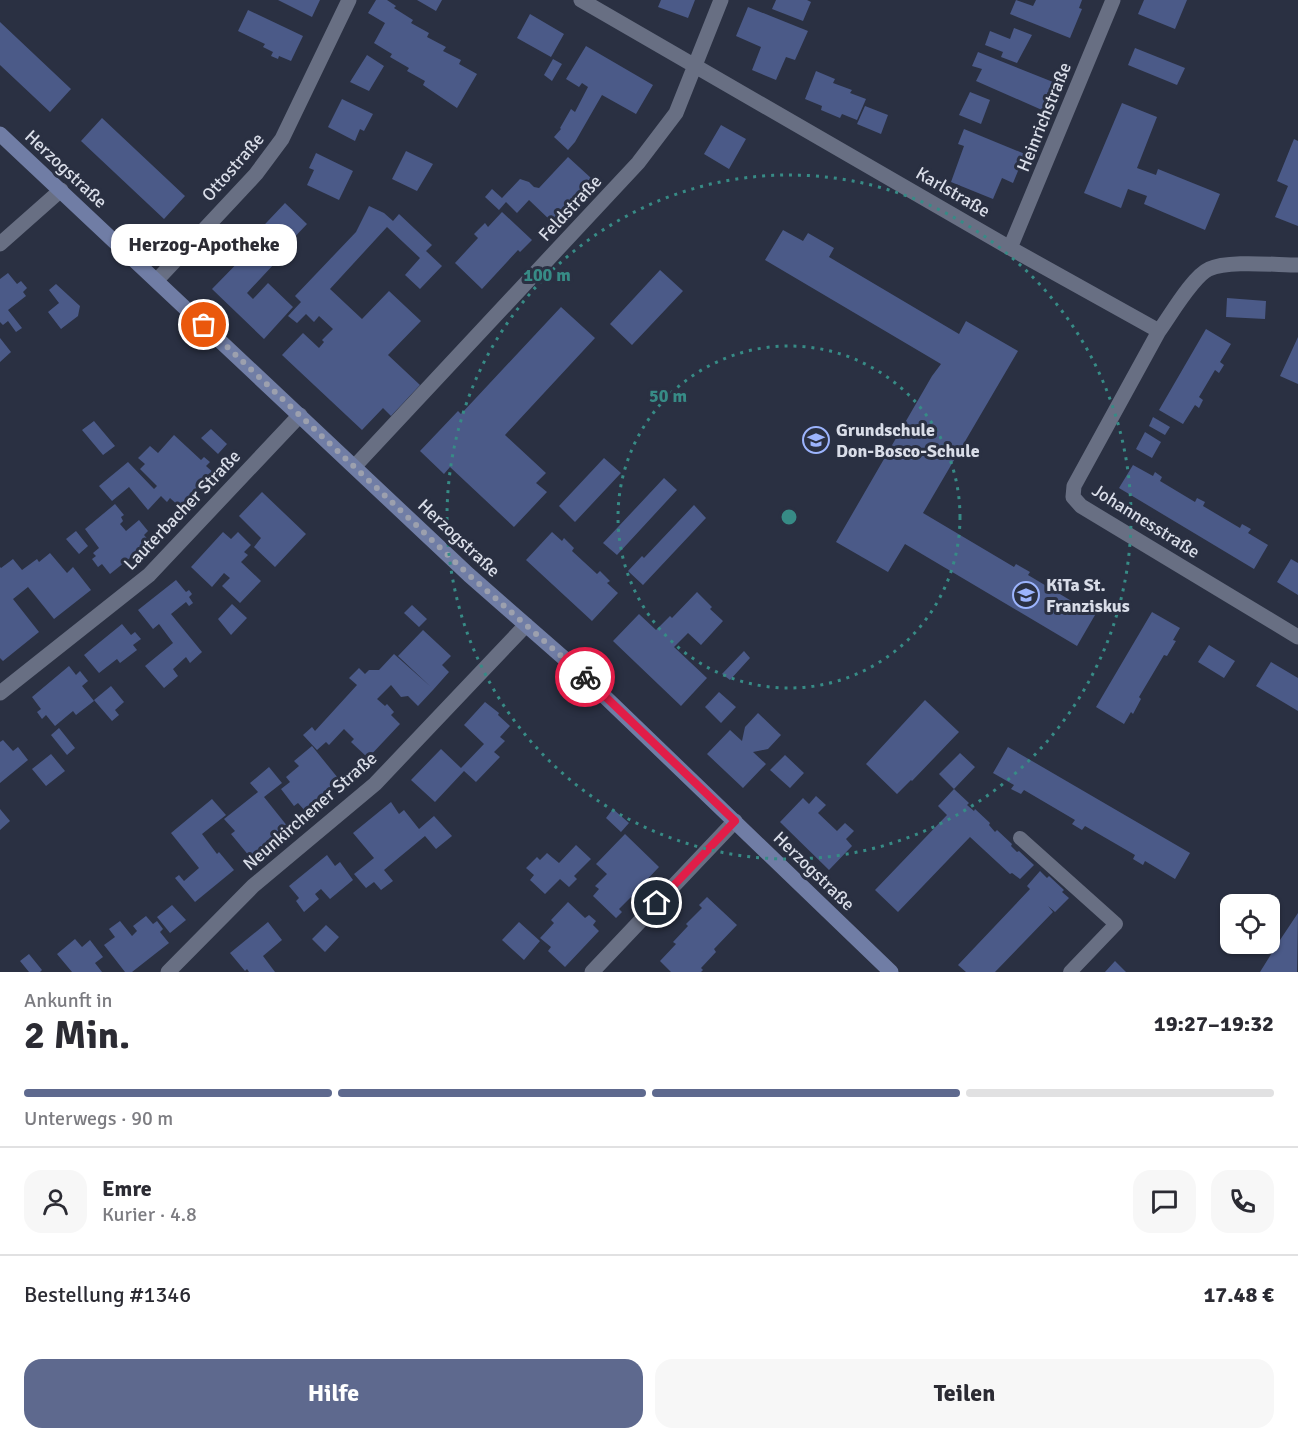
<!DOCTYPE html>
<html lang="de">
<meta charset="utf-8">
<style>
body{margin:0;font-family:Signika,sans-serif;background:#f7f7f7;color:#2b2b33;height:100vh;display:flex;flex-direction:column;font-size:22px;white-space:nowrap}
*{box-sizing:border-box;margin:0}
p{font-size:20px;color:#7c7c81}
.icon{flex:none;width:33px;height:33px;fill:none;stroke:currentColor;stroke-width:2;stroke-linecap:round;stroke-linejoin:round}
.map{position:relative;height:972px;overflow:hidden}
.sheet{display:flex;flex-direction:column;background:#fff;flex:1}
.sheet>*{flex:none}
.fabs{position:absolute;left:1220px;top:894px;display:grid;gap:12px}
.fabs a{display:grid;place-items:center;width:60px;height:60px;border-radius:12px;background:#fff;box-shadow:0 2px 4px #0004;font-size:30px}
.pin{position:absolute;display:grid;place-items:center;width:51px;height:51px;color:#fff;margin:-26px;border:3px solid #fff;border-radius:50%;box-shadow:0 2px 6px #0007}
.courier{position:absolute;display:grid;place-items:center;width:60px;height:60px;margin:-30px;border:4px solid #e11d48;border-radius:50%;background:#fff;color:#222;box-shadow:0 2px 8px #0007}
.bubble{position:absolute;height:42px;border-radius:18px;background:#fff;box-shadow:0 2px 4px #0004;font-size:20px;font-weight:800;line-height:42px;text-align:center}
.summary em{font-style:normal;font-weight:800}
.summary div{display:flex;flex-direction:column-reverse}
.summary{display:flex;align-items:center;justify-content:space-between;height:102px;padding:0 24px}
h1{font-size:39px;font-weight:800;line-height:45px}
.bar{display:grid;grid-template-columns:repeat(4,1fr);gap:9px 6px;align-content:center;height:72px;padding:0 24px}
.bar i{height:8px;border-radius:4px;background:#e1e1e2}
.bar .current{background:#5e698e}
.bar p{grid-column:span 4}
.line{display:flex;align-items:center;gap:15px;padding:0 24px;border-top:2px solid #e1e1e2}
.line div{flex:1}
.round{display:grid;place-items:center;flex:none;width:63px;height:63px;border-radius:18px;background:#f7f7f7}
.button{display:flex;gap:12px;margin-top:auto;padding:12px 24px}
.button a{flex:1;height:69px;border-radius:18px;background:#5e698e;color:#fff;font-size:24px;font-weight:800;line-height:69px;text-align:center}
.button a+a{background:#f7f7f7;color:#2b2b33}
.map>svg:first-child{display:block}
</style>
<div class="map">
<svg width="1298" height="972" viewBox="0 0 1298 972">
<rect width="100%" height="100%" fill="#2a3042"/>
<!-- building -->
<path fill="#4b5a88" d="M278,0H320L312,17Z
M376,0H387L396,6L394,8L413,20L411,23L429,33L427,37L446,47L443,51L461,60L459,64L477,74L457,108L423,85L425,81L407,71L409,68L390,57L392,54L374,43L385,23L368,13Z
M417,0H442L436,11Z
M661,0H695L688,18L658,7Z
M776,0H807L811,2L803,21L772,9Z
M1016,0L1033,6L1036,0H1082L1079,8L1082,9L1070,38L1010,14Z
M1144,0H1187L1175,29L1138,14Z
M748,7L808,31L795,60L786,57L776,80L752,70L761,47L736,36Z
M248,10L303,36L291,61L279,56L278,59L271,56L273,52L263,47L265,44L238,31Z
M530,14L564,34L551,57L517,38Z
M0,22L71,89L50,112L0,65Z
M1014,28L1032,35L1017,63L1001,57L1003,52L985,45L990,31L1010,39Z
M586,46L653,85L636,114L602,95L575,142L568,150L554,137L561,129L560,128L571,109L575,112L588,87L582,83L579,87L566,79Z
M1135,48L1185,68L1177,85L1128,65Z
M978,52L1053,82L1042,110L976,81L982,69L972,66Z
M367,55L384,66L369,91L350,82Z
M553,59L562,64L552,81L544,75Z
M816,71L835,79L833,83L852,90L850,93L866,99L857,120L842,114L840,118L821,110L822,106L805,99Z
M970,92L990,100L981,124L959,115Z
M342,99L373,114L364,131L360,129L355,141L328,127Z
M1122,103L1157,117L1137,168L1156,175L1158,169L1220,194L1205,230L1144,204L1147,196L1128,189L1121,208L1084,193Z
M865,106L888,115L881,134L857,124Z
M102,118L185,196L164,219L81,141Z
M721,125L746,139L729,169L704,154Z
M964,129L1025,154L1013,183L1002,178L993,199L951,182L964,146L958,144Z
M1294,139L1298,141V226L1275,217L1288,186L1277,181Z
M406,151L433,164L417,191L392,179Z
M316,153L353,171L339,200L307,185L314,170L309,168Z
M568,157L591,178L551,221L529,200L517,213L506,202L499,210L485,197L492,189L502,198L520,179L529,182L534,187L539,188Z
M285,203L307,224L272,261L275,263L247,293L253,299L268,283L293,307L264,339L212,289L255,245L250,240Z
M369,206L384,213L393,221L399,214L432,245L426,251L442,266L420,289L405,275L420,258L387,227L330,289L362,319L389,291L421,321L388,355L420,385L391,416L383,408L362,430L282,355L303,333L319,348L324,342L322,340L333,329L319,316L314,322L306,314L297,323L288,316L301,302L295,296L356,232Z
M502,212L532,240L520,252L518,250L482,289L455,263L478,238L474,234L485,223L488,227Z
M783,230L803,241L808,233L834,248L829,257L959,334L966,321L1018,351L923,513L1014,567L1016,564L1030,572L1028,575L1095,615L1077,646L905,544L888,572L836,542L932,376L941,364L765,260Z
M660,270L683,291L632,345L610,324Z
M8,273L17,284L21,281L27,288L23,292L26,296L8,310L22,328L16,332L8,321L3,325L0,322V279Z
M56,284L80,306L78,316L61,329L48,312L59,303L49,290Z
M1227,298L1266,301L1265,319L1226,317Z
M561,307L595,338L505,435L546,473L536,483L547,492L514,527L450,467L444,474L420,451L458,411L461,414Z
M1206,329L1231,344L1220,362L1224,365L1219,373L1215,370L1199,397L1203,400L1199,408L1195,405L1183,424L1159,410Z
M1298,337V384L1280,376Z
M0,338L11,352L0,362Z
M1153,417L1170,427L1165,435L1149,426Z
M94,421L115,446L103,455L82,430Z
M211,429L227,444L218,454L201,438Z
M1145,432L1161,442L1152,458L1136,449Z
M174,435L201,460L204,457L210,462L206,466L215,474L182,509L170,498L167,502L161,496L148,510L129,487L112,501L99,486L128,462L154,489L157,486L140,469L145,464L138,458L150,446L158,453Z
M604,458L621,473L575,522L559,506Z
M1133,465L1153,476L1155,472L1162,477L1160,481L1195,502L1197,498L1205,502L1203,506L1240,528L1242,524L1251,529L1248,533L1268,545L1254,569L1119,488Z
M664,478L677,490L617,555L603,543Z
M262,492L306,534L275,567L254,547L261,538L239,516Z
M115,504L124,515L121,517L123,521L120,524L126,531L139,520L148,531L144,535L150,542L110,574L102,564L98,567L92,559L96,556L93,553L99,548L85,529Z
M694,505L706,518L643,585L628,571L642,556L644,558Z
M76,531L88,546L79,554L66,539Z
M223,532L231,539L238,532L251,545L244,552L248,555L241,562L261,581L240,603L222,586L230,578L224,573L212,587L191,567Z
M552,532L562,541L564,538L574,548L572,551L597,574L600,571L610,581L607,583L618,593L592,621L526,560Z
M50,553L67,573L73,567L91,590L54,619L28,587L13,599L39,632L3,661L0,658V567L1,568L13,559L22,570L37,559L39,562Z
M1291,559L1298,563V595L1277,582Z
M176,580L186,592L189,590L192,594L189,597L193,603L189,606L186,602L171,614L202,652L190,663L186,657L173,669L178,676L164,688L145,666L173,643L159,624L153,629L138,610Z
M697,592L712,607L710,609L723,621L701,645L688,633L674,647L707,678L681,706L613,641L639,614L656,630L670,616L672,618Z
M232,604L247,618L231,635L218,619Z
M412,605L427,619L419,627L404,613Z
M1152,612L1180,628L1173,640L1176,641L1167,656L1164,655L1139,697L1141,699L1133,714L1131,712L1124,724L1096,707Z
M122,624L131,635L135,632L141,639L133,645L137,650L120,663L117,659L99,673L84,655Z
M423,630L451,656L442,665L449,672L433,690L418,706L408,696L401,697L391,685L377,699L385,706L387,704L394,712L391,715L400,724L368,758L351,742L354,739L344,729L329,745L326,742L317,750L303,735L312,727L315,731L357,685L349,678L359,668L365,674L369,670H379L394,654L431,687L398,656Z
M1209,645L1235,661L1224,678L1198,662Z
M744,651L750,658L730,680L722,674Z
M1271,662L1298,678V711L1256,686Z
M69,666L76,675L80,671L88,681L82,686L94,701L76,715L73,711L55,726L46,715L42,719L37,712L41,709L32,697Z
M111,686L124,702L115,710L119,715L112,721L94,700Z
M719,692L736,707L721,723L705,707Z
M925,700L959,732L912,781L911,780L897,794L866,764Z
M485,702L499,713L498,715L510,726L500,737L505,741L494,752L500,757L476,782L464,771L435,802L411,780L441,749L461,768L484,744L464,725Z
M758,713L781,735L768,749L753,752L766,764L743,788L707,754L730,730L742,741L745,727Z
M59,728L75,748L67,755L51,735Z
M3,740L13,751L18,747L28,760L0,783V742Z
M312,746L342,783L306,812L298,803L294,806L281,789L290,782L286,777L299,766L294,761Z
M1008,747L1190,853L1175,879L1145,861L1143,865L1133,859L1135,855L1085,826L1082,830L1072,824L1075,820L1024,790L1021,794L1011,789L1014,785L993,773Z
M960,753L975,767L954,789L939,774Z
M51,754L65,771L46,786L32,769Z
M785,755L804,773L790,788L770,770Z
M269,767L282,783L264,797L288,827L250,857L231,834L235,831L224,819L258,792L250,783Z
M954,789L969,803L967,805L974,811L975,809L990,823L989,825L995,832L997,830L1012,844L1011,846L1017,852L1019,851L1034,865L1020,879L1012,873L1010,874L970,837L898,912L875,890L947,815L938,806Z
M816,796L826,805L818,813L837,831L845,823L854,831L846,839L852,846L829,870L780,822L803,798L809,804Z
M212,799L226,815L202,834L217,854L219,852L234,870L195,902L175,878L179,875L184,881L199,868L171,833Z
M391,802L399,814L404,810L419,829L434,816L452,836L436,849L425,836L384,870L393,881L381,890L374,882L366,888L354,874L374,858L353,833Z
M0,809L10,821L0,830Z
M613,809L629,823L621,832L606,818Z
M625,834L659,867L640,887L643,889L634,899L631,897L619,909L622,912L616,918L593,896L599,889L595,886L607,874L596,864Z
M576,845L591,859L574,876L577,879L569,887L560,879L545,894L530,880L534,875L526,868L537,857L540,860L547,853L559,863Z
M327,855L335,866L340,862L353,880L330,899L321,889L315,894L319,899L304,912L296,901L299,898L289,886Z
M1040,871L1047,878L1049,876L1064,890L1062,892L1069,898L1055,912L1048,906L1053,912L995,972H966L958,965L1030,889L1027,886Z
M707,897L737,925L714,949L716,952L701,968L703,970L701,972H671L660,961L676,944L673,942L688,926L686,924L702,908L699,905Z
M568,902L585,918L589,915L596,921L593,925L599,931L565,967L548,951L551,947L540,938L554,923L551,920Z
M172,905L186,920L170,933L157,917Z
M1298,913L1297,972H1260L1278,943Z
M146,916L153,924L157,921L163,929L160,932L169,943L132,972H125L104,945L115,937L109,929L120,921L132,936L137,931L133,926Z
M268,922L282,940L263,956L275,972H249L247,969L245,971L230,953Z
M519,922L540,941L524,960L502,940Z
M326,925L339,937L325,952L312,939Z
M75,939L82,947L90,940L103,957L95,963L102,972H72L57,954Z
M29,954L42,970L40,972H29L20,961Z
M1115,961L1126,972H1105Z"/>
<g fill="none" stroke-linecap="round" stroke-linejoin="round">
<!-- lane -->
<path stroke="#686f83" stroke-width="14" d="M1020,838L1116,924L1070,972"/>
<!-- street -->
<path stroke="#686f83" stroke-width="15" d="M581,0L1010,248L1159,331C1170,316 1193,276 1209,269C1228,260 1276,265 1298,265
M0,244L61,190
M1010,248L1113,0
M157,280L256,174L282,139L349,0
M1159,331L1074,486L1073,497L1081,506L1298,637
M355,466L638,163L676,113L721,0
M0,693L149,575L300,415
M168,972L253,886L375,784L526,625
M592,972L735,821"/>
<!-- secondary -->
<path stroke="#707da5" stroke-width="15" d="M0,134L469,575L574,667L891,972"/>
</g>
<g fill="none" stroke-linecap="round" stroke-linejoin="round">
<!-- done -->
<path stroke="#9ca0ae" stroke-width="6" stroke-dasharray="0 10.8" d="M204,325L469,575L585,677"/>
<!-- route -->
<path stroke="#e11d48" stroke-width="8" d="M585,677L735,821L657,903"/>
</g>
<!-- distance rings -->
<g fill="none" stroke="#378b86" stroke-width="3" stroke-dasharray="3 6">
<circle cx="789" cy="517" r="171"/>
<circle cx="789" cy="517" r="342"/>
</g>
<!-- icons -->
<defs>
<symbol id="school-ring" viewBox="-11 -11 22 22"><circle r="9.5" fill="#2a3042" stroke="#9cb4fd" stroke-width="1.5"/><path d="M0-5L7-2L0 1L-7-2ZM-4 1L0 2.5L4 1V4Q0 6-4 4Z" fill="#9cb4fd"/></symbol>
</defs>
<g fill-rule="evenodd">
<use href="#school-ring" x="801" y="425" width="30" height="30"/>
<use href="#school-ring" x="1011" y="580" width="30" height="30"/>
</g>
<g text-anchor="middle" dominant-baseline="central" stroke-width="6" stroke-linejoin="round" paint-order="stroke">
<!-- street labels -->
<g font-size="18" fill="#d9dde8" stroke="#2a3042">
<text transform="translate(1044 117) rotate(-68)">Heinrichstraße</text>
<text transform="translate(233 167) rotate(-49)">Ottostraße</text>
<text transform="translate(66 169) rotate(43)">Herzogstraße</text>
<text transform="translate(953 192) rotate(30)">Karlstraße</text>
<text transform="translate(570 208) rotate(-47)">Feldstraße</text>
<text transform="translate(182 510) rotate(-46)">Lauterbacher Straße</text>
<text transform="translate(1146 521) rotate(32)">Johannesstraße</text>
<text transform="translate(459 538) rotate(43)">Herzogstraße</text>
<text transform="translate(310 811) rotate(-41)">Neunkirchener Straße</text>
<text transform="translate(814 871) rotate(44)">Herzogstraße</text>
</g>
<!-- poi labels -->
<g font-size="18" font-weight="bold" fill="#d9dde8" stroke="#2a3042" text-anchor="start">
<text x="836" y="430">Grundschule<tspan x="836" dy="21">Don-Bosco-Schule</tspan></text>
<text x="1046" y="585">KiTa St.<tspan x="1046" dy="21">Franziskus</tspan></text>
</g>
</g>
<circle cx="789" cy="517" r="9" fill="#378b86" stroke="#2a3042" stroke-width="3"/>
<g font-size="18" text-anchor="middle" font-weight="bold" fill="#378b86" stroke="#2a3042" stroke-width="6" stroke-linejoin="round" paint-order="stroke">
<text x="547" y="281">100 m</text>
<text x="668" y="402">50 m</text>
</g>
</svg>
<div class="fabs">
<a><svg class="icon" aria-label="locate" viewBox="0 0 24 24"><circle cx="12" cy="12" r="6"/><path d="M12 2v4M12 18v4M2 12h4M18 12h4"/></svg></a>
</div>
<div class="pin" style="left:204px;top:325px;background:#ea580c"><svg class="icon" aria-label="bag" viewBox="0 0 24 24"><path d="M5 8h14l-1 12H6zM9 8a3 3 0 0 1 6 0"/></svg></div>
<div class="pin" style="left:657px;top:903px;background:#1f2937"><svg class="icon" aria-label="home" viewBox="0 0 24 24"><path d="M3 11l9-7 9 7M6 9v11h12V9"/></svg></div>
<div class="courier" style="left:585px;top:677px"><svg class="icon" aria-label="bike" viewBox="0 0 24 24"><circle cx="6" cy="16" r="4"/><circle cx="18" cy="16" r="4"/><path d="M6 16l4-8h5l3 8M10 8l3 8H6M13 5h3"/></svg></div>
<div class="bubble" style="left:111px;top:224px;width:186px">Herzog-Apotheke</div>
</div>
<section class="sheet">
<div class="summary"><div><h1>2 Min.</h1><p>Ankunft in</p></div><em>19:27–19:32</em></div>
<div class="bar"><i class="current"></i><i class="current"></i><i class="current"></i><i></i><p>Unterwegs · 90 m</p></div>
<div class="line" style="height:108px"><a class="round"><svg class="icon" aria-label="person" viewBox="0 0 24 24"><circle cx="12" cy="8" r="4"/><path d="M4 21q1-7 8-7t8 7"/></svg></a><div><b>Emre</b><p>Kurier · 4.8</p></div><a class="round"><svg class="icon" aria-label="chat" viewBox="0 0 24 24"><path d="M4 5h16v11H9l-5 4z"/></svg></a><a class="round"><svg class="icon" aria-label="phone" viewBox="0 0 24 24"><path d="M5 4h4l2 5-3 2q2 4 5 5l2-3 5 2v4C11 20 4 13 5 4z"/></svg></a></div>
<div class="line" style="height:78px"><div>Bestellung #1346</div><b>17.48 €</b></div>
<div class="button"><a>Hilfe</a><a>Teilen</a></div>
</section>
